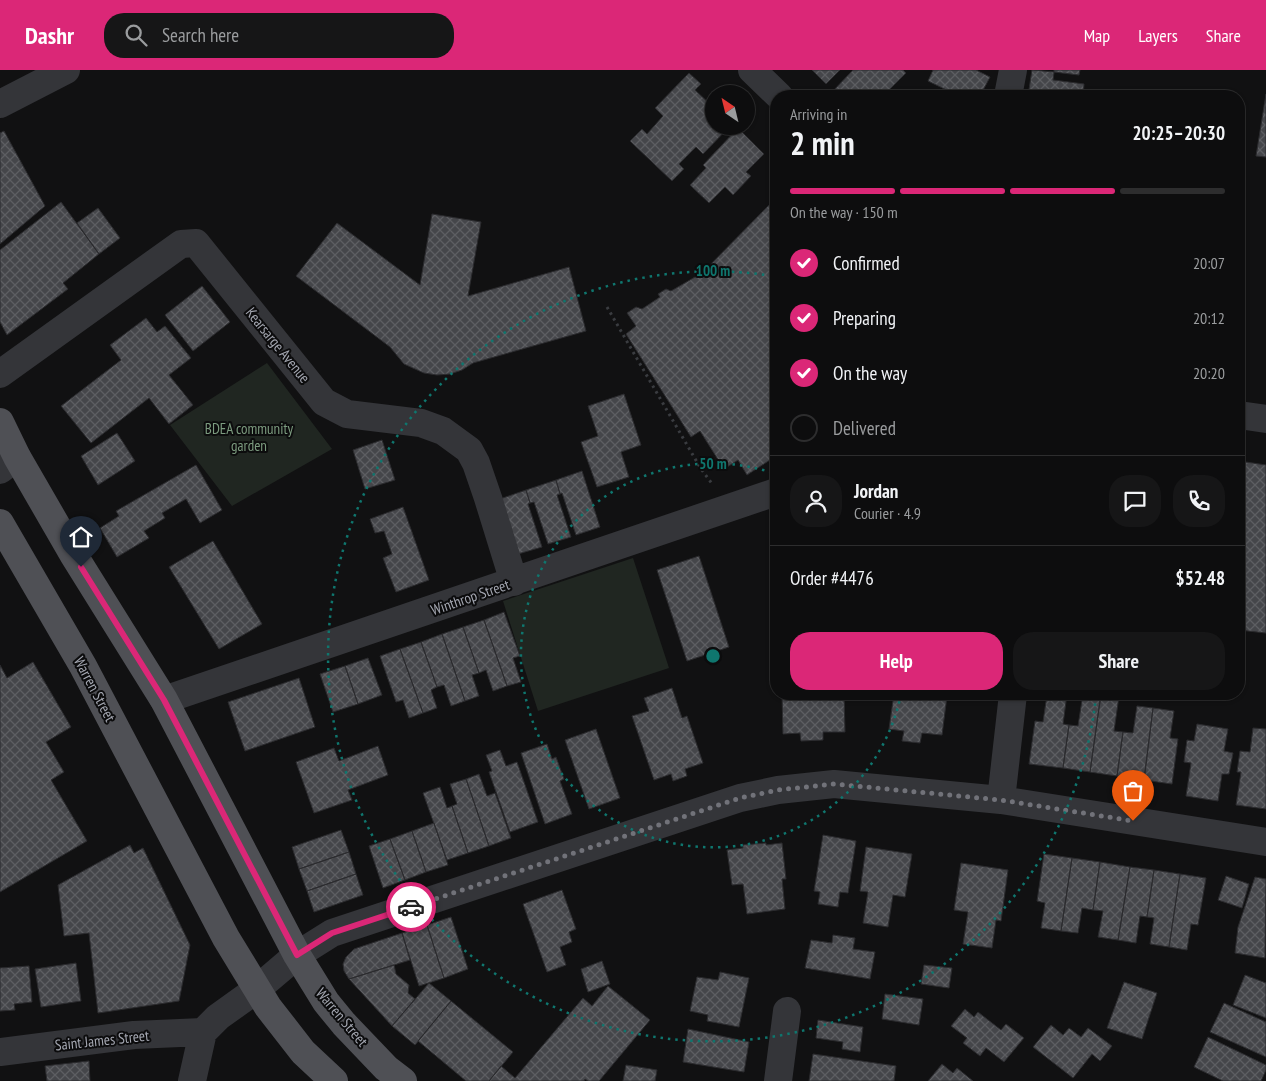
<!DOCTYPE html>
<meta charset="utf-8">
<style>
body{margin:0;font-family:"PT Sans Narrow",sans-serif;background:#161617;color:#f1f3f6;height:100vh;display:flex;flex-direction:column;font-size:19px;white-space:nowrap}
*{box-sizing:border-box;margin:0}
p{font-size:16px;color:#9a9c9e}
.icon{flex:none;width:28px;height:28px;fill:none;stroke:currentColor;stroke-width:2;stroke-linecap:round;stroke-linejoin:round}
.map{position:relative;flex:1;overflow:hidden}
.details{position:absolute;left:770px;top:20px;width:475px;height:610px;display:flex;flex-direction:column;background:#0d0d0e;border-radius:20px;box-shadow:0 1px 4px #0004,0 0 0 1px #2d2d2e}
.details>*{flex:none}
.needle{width:32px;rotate:325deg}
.buttons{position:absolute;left:705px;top:15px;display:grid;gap:10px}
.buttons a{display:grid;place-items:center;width:50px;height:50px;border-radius:50%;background:#0d0d0e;box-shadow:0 1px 4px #0004,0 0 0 1px #2d2d2e;font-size:25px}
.pin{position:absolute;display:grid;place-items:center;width:42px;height:42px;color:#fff;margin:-51px -21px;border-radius:50% 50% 50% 0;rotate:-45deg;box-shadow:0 0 5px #0007}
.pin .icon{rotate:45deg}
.courier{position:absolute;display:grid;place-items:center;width:50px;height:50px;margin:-25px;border:4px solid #db2777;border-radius:50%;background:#fff;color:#222;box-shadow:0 1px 6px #0007}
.headline em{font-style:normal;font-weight:700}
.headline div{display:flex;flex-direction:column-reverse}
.headline{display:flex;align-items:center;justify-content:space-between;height:85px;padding:0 20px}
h1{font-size:32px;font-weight:700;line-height:38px}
.bar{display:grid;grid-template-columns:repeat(4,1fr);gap:8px 5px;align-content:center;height:60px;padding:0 20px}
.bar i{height:6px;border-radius:4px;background:#2d2d2e}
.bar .current{background:#db2777}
.bar p{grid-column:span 4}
.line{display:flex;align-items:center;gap:12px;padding:0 20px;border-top:1px solid #2d2d2e}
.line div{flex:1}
.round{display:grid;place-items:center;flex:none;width:52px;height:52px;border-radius:20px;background:#161617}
ol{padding:0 20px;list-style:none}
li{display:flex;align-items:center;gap:15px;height:55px}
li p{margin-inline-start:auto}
li .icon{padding:5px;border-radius:50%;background:#db2777;color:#fff;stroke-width:4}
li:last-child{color:#9a9c9e}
li i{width:28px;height:28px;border:2px solid #2d2d2e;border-radius:50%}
.button{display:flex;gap:10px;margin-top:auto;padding:10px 20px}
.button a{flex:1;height:58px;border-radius:20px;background:#db2777;color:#fff;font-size:20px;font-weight:700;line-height:58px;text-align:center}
.button a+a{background:#161617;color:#f1f3f6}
header{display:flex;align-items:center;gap:30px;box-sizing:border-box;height:70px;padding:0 25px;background:#db2777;color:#fff}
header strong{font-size:24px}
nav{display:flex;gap:28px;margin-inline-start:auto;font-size:18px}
.search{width:350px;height:45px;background:#161617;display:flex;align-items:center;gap:12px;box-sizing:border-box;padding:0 18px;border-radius:20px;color:#9a9c9e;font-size:19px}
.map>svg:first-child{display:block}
</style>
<header>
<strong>Dashr</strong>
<div class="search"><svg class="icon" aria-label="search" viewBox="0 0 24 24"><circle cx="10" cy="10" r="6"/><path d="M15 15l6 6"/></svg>Search here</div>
<nav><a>Map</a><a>Layers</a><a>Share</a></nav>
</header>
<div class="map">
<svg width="1266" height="1011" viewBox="0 0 1266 1011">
<defs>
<pattern id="building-cross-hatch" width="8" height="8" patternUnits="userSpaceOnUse" patternTransform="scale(1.25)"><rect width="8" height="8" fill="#45464a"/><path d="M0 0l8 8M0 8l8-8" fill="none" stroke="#5d5e62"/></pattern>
</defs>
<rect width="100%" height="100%" fill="#111112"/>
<!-- green -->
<path fill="#202621" d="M267,293L332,379L232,436L170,355Z
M633,488L669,598L538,641L503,531Z"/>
<!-- building -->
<path fill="url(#building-cross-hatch)" stroke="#2b2b2e" d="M812,0H840L826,14Z
M853,0H903L906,3L883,26H836L832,22Z
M933,0H976L990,7L980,26H959L928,11Z
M1032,0L1054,2L1053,10L1084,14L1083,26H1028Z
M1054,0H1080L1079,5L1054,2Z
M689,3L701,14L695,20L714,38V56H730L703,84L696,77L679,94L684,99L672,111L630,71L642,59L647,64L663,46L655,38Z
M1266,24V87L1256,86Z
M738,58L764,84L746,102L751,106L733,125L725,117L709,133L690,115L706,98L703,95Z
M4,61L45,136L0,174V63Z
M776,128V386L747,405L738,390L724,399L700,361L691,367L626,264L636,256L627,243L636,237L642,239L660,227L658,224L666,219L671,221L702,203Z
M61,132L99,184L63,213L68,219L7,265L0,252V180Z
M98,138L120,168L99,184L77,153Z
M432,144L481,152L468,226L569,197L586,261L473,293L462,300L450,304L437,305L424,303L404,294L390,277L296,206L337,153L420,215Z
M202,216L230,252L193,281L165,245Z
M146,248L157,262L165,256L191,288L169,305L193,335L169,354L149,328L91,373L61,336L121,290L110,275Z
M624,324L641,375L621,382L629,407L597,417L581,372L598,366L588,336Z
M117,363L135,391L98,415L81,386Z
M382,370L395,410L365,419L353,380Z
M1239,391L1266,395V563L1239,560Z
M196,395L222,440L200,453L186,429L162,443L165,448L144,461L149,468L117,487L100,458L119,446L116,441Z
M582,401L600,457L576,465L562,423L560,424L556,410Z
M556,410L560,424L557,425L571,467L548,474L534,432L530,433L526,420Z
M526,420L530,433L528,434L542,477L518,484L500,429Z
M403,437L429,510L396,522L383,488L392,484L384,461L375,463L370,449Z
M213,471L262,554L219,579L169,497Z
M699,486L729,577L687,591L657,500Z
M504,542L520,586L513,588L521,612L507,616L484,550Z
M484,550L507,616L493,621L486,600L479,603L463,557Z
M463,557L479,603L472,605L479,626L465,631L442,564Z
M442,564L465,631L451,636L444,615L437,617L421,572Z
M421,572L437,617L431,620L437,638L423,643L400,579Z
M400,579L423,643L409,648L403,630L396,632L380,586Z
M368,588L382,625L358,634L345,596Z
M33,592L71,657L46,672L64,702L51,710L87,771L0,822V595L7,608Z
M345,596L358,634L333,642L320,604Z
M299,608L315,657L245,681L228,632Z
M672,618L682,648L687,646L703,693L685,699L687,706L673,711L671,704L654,710L632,646L649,641L644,628Z
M782,624H844L845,662H823V670L801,671L800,663L783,664Z
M894,624H939L947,626L942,665L922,663L920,673L902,671L904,661L889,659Z
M1050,624H1067L1063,654L1069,655L1063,698L1029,694L1035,651L1043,652L1047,625L1050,626Z
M1083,624H1101L1090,702L1063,698L1069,655L1078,656Z
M1101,624L1119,626L1114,661L1123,662L1117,706L1090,702Z
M1137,636L1153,638L1144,710L1117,706L1123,662L1133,663Z
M1153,638L1174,641L1170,668L1178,669L1172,714L1144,710Z
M1197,654L1228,659L1224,681L1233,683L1229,704H1222L1218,731L1186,726L1191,693L1184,692L1187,670L1194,671Z
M1253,658L1266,659V739L1236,735L1241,702H1237L1240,681L1250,682Z
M596,659L620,728L589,739L565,670Z
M547,674L552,689L556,687L564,709L560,711L572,744L545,754L521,683Z
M378,676L388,705L348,720L352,730L314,743L296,692L334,678L339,691Z
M500,680L506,696L517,692L538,752L510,762L489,702L492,701L486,685Z
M479,704L487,726L495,723L511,768L489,776L466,709Z
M466,709L489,776L468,783L452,736L457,734L450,714Z
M440,717L447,738L452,736L468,783L447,790L423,723Z
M434,753L448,795L426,802L412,761Z
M341,760L349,782L299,799L292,777Z
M412,761L426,802L405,810L390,769Z
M823,765L856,771L848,823L840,822L838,837L818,834L820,822L814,821Z
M390,769L405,810L383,818L369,776Z
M766,773V775L782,773L786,809H782L785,839L747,844L743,814L732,815L727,780L743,778V775Z
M130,775L134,783L143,778L190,875L179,931L98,943L89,863L64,866L58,815Z
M866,777L912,784L905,827L893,825L888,857L863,853L868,822L860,821Z
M349,782L356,804L307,821L299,799Z
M1044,784L1072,788L1061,861L1041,858L1045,833L1037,831Z
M1072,788L1100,792L1093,840L1082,838L1078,863L1061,861Z
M1100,792L1130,797L1118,870L1098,867L1103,841L1093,840Z
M961,793L1008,800L1001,851L996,850L992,878L963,874L968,842L954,840Z
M1130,797L1154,800L1147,847L1140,846L1136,873L1118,870Z
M1154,800L1180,804L1169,877L1150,874L1154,848L1147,847Z
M356,804L363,825L314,842L307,821Z
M1180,804L1206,808L1198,855L1191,854L1187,880L1169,877Z
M1226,806L1249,814L1242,838L1218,830Z
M1255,807L1266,809L1265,888L1235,883L1238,857Z
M562,820L576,859L569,862L572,872L560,877L566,895L547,902L523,834Z
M451,847L468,899L444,908L427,855Z
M427,855L444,908L419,916L402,863Z
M402,863L410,890L349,909L344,901L343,894L346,887L354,879Z
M833,865L855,868L853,879L875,882L870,909L805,898L811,870L832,873Z
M602,891L610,914L588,922L581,899Z
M76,893L81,931L41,937L35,899Z
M394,895L396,904L409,915L408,923L415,929L392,956L349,909Z
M924,895L952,898L949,918L921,914Z
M29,896L32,932L14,934L15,940L0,941V898Z
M720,902L749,908L739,957L707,951L708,945L690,941L697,907L718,910Z
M1245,905L1266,913V948L1233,935Z
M1124,912L1157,923L1142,969L1107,958Z
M429,913L451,931L415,975L392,956Z
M608,916L650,950L599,1011H588L585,1009L584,1011H489L501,996L515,1008L583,928L592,936Z
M885,924L923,929L919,955L882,949Z
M451,931L513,982L489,1011H466L418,971Z
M1224,933L1266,952V987L1210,962Z
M965,939L974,947L978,942L1001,960L1006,954L1024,968L1004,992L986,978L980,986L963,973L967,968L951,956Z
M818,950L863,957L860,982L842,979L843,972L816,968Z
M1051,955L1063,965L1069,958L1081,967L1088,958L1112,976L1100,991L1092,984L1073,1008L1033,977Z
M688,959L749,972L744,1002L683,992Z
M1208,967L1266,995V1000L1261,1011H1223L1194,997Z
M813,984L896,996L894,1011H809Z
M89,991L90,1011H47L45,996Z
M942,994L953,1003L957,998L973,1011H928Z
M626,995L657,1000L655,1011H623Z"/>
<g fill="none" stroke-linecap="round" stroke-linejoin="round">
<!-- path -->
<path stroke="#3a3c40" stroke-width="3" stroke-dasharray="2.5 4" stroke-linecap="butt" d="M607,237L701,399L713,415"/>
<!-- minor -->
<path stroke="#343539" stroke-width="28" d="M752,0L779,26
M1008,26L1013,0
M0,34L66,0
M0,304L181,174L196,173L324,332L347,344L421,353L443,361L469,380L476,393L488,428L514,512
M1239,345L1266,349
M0,400L17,387
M164,630L776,422
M1001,730L1013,624
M0,982L134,965L203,962
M192,1011L203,962L218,947L257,919L297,885L332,863L740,728L778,720L834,714L1001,730L1266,772
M778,1011L787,941"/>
<!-- major -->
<path stroke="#4f5055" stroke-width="28" d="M0,352L17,387L73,484L164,630L297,885L326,932L344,954L386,998L403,1011
M0,453L83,596L226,868L268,937L303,982L334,1011"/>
</g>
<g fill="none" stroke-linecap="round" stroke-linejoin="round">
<!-- done -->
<path stroke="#717279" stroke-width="5" stroke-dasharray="0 9" d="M411,837L740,728L778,720L834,714L1001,730L1133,751"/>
<!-- route -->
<path stroke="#db2777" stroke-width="6" d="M81,497L164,630L297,885L332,863L411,837"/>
</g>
<!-- distance rings -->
<g fill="none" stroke="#0f766e" stroke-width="2.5" stroke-dasharray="2.5 5">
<path d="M901 624A192 192 0 1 1 776 404"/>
<path d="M1096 626A385 385 0 1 1 773 206"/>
</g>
<g text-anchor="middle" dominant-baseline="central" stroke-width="4" stroke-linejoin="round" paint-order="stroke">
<!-- street labels -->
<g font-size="15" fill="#a4a7b1" stroke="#0c0c0d">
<text transform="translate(278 275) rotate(51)">Kearsarge Avenue</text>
<text transform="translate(470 527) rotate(-19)">Winthrop Street</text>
<text transform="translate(95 619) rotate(62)">Warren Street</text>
<text transform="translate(342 947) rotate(50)">Warren Street</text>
<text transform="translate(102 970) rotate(-6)">Saint James Street</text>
</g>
<!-- park labels -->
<g font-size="15" fill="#7c9b7f" stroke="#0c0c0d">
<text x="249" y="358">BDEA community<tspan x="249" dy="17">garden</tspan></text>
</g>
</g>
<circle cx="713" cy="586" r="8" fill="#0f766e" stroke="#0c0c0d" stroke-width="2.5"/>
<g font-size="15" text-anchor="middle" font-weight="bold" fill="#0f766e" stroke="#0c0c0d" stroke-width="4" stroke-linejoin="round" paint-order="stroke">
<text x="713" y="206">100 m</text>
<text x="713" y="399">50 m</text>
</g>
</svg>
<div class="buttons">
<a><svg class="needle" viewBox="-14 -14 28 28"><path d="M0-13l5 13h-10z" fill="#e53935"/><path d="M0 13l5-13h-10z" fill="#9a9c9e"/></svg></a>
</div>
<div class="pin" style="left:1133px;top:751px;background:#ea580c"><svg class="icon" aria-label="bag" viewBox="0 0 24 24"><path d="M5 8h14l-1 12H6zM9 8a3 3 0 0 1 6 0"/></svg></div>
<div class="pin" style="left:81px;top:497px;background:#1f2937"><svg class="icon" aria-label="home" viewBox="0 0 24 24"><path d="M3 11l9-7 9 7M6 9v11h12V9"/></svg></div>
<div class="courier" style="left:411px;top:837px"><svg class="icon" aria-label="car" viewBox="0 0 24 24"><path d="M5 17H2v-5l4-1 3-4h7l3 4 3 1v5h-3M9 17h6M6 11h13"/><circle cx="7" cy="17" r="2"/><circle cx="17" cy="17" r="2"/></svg></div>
<section class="details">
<div class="headline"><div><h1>2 min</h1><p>Arriving in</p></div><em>20:25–20:30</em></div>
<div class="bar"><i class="current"></i><i class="current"></i><i class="current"></i><i></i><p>On the way · 150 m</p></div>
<ol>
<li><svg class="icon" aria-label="check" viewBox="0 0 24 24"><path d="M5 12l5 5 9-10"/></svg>Confirmed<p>20:07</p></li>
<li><svg class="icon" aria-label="check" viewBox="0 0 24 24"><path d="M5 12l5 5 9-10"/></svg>Preparing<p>20:12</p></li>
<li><svg class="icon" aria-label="check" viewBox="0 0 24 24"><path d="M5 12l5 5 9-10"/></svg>On the way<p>20:20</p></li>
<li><i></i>Delivered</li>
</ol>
<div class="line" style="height:90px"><a class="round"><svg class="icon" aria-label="person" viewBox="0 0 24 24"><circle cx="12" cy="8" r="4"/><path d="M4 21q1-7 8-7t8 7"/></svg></a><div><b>Jordan</b><p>Courier · 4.9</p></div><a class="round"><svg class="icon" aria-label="chat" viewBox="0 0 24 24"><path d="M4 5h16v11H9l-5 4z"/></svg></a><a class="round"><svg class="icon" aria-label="phone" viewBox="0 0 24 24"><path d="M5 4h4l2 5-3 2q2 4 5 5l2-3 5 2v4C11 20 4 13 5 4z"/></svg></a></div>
<div class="line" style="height:65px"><div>Order #4476</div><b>$52.48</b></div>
<div class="button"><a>Help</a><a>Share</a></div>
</section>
</div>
